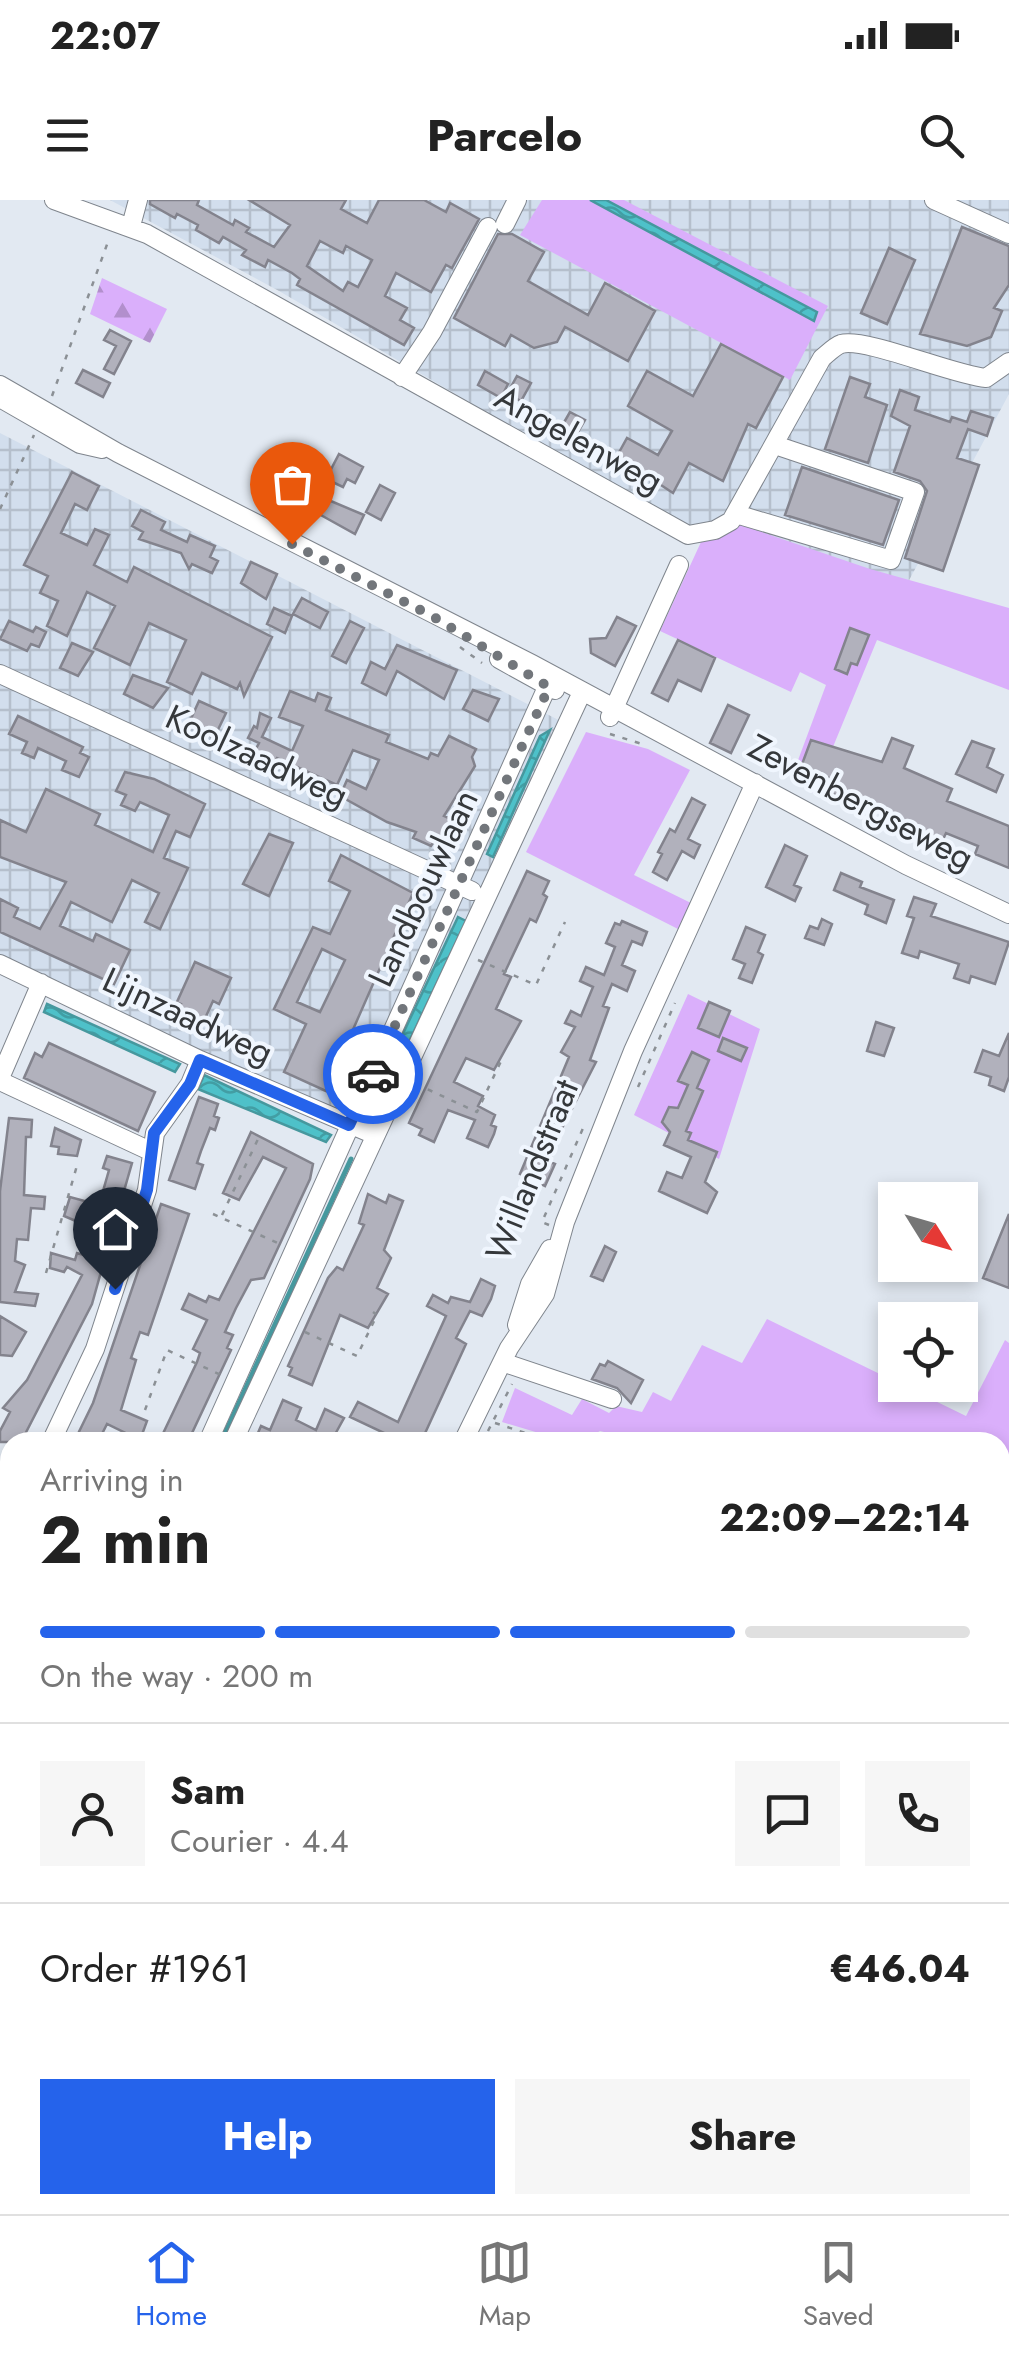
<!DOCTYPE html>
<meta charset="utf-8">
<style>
body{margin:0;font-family:Jost,sans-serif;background:#f6f6f6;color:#222;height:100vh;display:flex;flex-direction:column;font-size:38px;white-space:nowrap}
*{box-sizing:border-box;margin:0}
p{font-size:32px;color:#767676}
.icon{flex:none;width:55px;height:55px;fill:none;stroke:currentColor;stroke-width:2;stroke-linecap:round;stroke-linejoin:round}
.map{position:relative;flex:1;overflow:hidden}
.drawer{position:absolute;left:0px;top:1232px;width:1010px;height:782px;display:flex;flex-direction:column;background:#fff;border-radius:30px 30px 0 0;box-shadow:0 5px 15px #0003}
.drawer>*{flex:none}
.needle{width:65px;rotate:127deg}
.fabs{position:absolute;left:878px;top:982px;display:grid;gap:20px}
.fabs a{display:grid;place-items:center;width:100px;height:100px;border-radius:0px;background:#fff;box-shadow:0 5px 15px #0003;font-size:50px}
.pin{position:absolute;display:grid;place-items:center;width:85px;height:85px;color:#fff;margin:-102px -42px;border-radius:50% 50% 50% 0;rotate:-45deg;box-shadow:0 0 10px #0007}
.pin .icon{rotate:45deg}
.courier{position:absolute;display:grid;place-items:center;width:100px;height:100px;margin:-50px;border:8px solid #2563eb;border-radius:50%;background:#fff;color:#222;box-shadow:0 2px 12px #0007}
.summary em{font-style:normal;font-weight:700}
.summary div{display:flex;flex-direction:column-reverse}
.summary{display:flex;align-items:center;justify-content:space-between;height:170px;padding:0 40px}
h1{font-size:65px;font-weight:700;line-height:75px}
.bar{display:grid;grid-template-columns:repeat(4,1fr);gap:15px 10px;align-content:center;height:120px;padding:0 40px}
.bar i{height:12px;border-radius:8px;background:#e0e0e0}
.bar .current{background:#2563eb}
.bar p{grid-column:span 4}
.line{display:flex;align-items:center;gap:25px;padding:0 40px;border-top:2px solid #e0e0e0}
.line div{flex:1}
.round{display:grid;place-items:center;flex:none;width:105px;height:105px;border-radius:0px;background:#f6f6f6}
.action{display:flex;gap:20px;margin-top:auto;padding:20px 40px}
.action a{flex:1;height:115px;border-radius:0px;background:#2563eb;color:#fff;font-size:40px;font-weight:700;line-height:115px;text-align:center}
.action a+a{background:#f6f6f6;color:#222}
.status{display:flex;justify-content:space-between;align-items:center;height:70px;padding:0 50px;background:#fff;direction:ltr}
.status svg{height:28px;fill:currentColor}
header{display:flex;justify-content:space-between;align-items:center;height:130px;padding:0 40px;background:#fff;font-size:45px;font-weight:700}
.tabs{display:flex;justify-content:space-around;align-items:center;height:140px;border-top:2px solid #e0e0e0;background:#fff;font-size:28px;color:#767676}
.tabs a{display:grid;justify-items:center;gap:5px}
.tabs .current{color:#2563eb}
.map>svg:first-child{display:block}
</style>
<div class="status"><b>22:07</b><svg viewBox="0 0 49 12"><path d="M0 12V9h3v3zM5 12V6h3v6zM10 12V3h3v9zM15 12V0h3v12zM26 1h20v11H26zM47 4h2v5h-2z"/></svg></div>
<header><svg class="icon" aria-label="menu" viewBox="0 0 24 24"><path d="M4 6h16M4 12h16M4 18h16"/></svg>Parcelo<svg class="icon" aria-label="search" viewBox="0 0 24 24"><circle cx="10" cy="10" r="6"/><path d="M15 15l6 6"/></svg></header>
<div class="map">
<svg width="1009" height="2014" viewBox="0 0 1009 2014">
<defs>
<pattern id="industrial-grid" width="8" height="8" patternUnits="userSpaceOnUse" patternTransform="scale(2.5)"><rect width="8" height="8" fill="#d2deed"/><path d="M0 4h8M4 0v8" fill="none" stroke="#b5bfcc"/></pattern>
<pattern id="forest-firs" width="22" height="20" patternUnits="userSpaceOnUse" patternTransform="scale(2.5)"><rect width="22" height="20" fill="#daaffb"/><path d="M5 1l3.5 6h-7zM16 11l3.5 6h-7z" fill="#b28fcc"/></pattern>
<pattern id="water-waves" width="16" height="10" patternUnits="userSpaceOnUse" patternTransform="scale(2.5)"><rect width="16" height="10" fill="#4ec1c9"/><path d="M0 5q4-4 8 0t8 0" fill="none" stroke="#429ea4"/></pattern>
</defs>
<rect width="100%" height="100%" fill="#e2e9f2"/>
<!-- built -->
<path fill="#d2deed" d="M10,1946V2005H186L185,2014H0V1976Z"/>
<!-- industrial -->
<path fill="url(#industrial-grid)" d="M110,0H1009V194L877,440L279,91Z
M0,233L574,528L380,941L0,768Z"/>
<!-- green -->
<path fill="#daaffb" d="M542,0H624L828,106L790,180L520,35Z
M738,324L870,369L1009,408V490L877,440L814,593L791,579L826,485L800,472L791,492L660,431L701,342L726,334Z
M586,532L648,549L690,570L634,675L691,703L678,729L526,652Z
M688,794L760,829L719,959L634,915Z
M767,1119L966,1216L1005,1140L1009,1143V1298L1000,1296V1242H644L600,1231L580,1242H569L502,1222L515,1188L572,1215L582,1199L609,1213L616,1206L642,1212L653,1192L671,1201L702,1145L742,1163Z
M1000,1331L1009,1339V1423L1000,1399Z
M1000,1789L1009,1790V1869L1000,1866Z"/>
<!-- forest -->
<path fill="url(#forest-firs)" d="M102,78L167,109L150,143L90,114Z
M1000,1399C1009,1430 1009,1470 1000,1501Z
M1009,1535V1602L1000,1637V1563Z"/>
<!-- water -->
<path fill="url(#water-waves)" stroke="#46989e" stroke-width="2.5" d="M590,0H606L817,112L814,121Z
M550,530L493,657L487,654L540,536Z
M458,717L466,721L383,897L375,893Z
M47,804L180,864L175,872L44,812Z
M204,875L331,935L326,942L198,889Z"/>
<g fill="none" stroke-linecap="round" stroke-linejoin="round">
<!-- stream -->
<path stroke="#46989e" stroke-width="5" d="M221,1242L351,959"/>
</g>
<!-- building -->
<path fill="#b1b1bc" stroke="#83838d" stroke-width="2.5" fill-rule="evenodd" d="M150,0H199L197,5L233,25L235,20L249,28L246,32L274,47L290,25L249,0H346L341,9L367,23L379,0H424L446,12L450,3L479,19L452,68L446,65L431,92L396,73L385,96L407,108L400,120L414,128L404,145L297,85L300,79L292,73L268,60L265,67L242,55L246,50L223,37L219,43L196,30L198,25L177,14L175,18L150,4ZM320,41L343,53L346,46L372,60L358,87L348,82L343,91L307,66Z
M962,27L1009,46V85L994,108L1002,111L991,137L967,146L920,134Z
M498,34H512L544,52L528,81L588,115L605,83L655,111L628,161L565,127L557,142L534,148L511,135L505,146L454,118Z
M889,48L915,60L887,124L861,113Z
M110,130L131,141L114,174L104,169L116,146L104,140Z
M721,144L783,177L756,228L748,224L723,281L689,263L673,293L617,256L627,238L658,255L672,231L628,206L647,171L693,196Z
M83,170L110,183L103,197L76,183Z
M485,171L508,184L501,198L478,185Z
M517,176L531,183L521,201L507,194Z
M850,177L870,184L865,197L887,205L868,263L825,249Z
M900,190L919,197L915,210L950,222L952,217L967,222L971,211L993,218L987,236L968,229L957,258L979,265L943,371L905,358L927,291L920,281L894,272L910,226L891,216Z
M570,212L585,220L574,239L559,231Z
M339,254L363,267L355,283L347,279L343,287L326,279Z
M802,267L899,300L883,345L785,315Z
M72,272L99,286L87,310L75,304L61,333L87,345L95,329L109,335L94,365L127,382L134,367L272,437L244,496L240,483L237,489L202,473L192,494L167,482L186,440L149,423L130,465L94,448L115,406L87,392L67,436L47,426L58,401L40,393L48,376L24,365Z
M380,285L395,293L381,320L366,312Z
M326,299L364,315L355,334L319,314Z
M141,310L165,322L161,330L187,342L190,335L215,346L210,357L218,361L212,373L192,364L189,369L181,353L139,339L143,332L132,326Z
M251,362L277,374L266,399L241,383Z
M302,398L328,412L320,428L293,414Z
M274,408L292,416L285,433L267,424Z
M617,417L636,426L615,466L591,453L590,439L606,438Z
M9,421L33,432L36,427L46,432L39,447L31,444L27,451L0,439Z
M350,421L364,428L346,463L332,456Z
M850,428L869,435L857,465L851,463L847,474L835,469Z
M678,440L715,458L701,491L678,480L668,501L652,493Z
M72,443L93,452L78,476L60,468Z
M397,445L457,470L444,499L397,471L386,495L362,483L371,462L385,469Z
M133,475L168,488L153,508L124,494Z
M473,490L499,499L488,521L463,509Z
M290,491L315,501L318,493L331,498L326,510L389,535L386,542L428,559L431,553L438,556L449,536L476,549L472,557L475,566L444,616L451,619L440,643L435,640L431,646L413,638L416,632L387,622L340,596L347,580L366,589L379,560L353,550L337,585L277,558L273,565L252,556L259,543L248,538L254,526L257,528L260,513L271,518L262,537L292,551L303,526L279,517Z
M199,501L226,513L214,538L189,523Z
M728,505L749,515L731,553L710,543Z
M18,516L83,547L80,553L89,557L79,577L62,570L66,561L38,548L34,558L22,553L27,542L9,534Z
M892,538L913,546L904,568L952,589L947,601L1009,626V668L975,654L978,646L946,633L939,648L886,624L890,615L824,591L829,578L801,567L811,540L882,562Z
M972,541L994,549L987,567L1003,575L996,592L956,574Z
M125,572L154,579L205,604L190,637L176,631L164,658L188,668L160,729L145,722L159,693L132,680L112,722L71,702L60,726L93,741L96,734L130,750L114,784L0,732V699L18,708L14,717L40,729L66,682L0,657V620L26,632L46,589L100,614L95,625L153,652L169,615L140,602L135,611L121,605L126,595L116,591Z
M692,598L705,605L688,639L700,645L694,658L682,651L667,680L653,672L662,654L658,652L670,629L675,632Z
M269,634L293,643L269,696L243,684Z
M785,645L807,656L794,685L801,688L795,701L766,687Z
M341,655L413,693L326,891L284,872L306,824L274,809L313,727L330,734L350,691L329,681ZM322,749L345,760L320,812L297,802Z
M527,671L549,681L543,694L547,697L536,722L530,719L504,774L511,777L496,809L521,821L494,870L466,858L454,882L483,896L478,906L495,915L491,925L496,927L494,934L488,947L467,938L475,920L448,910L434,942L419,935L422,929L409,923Z
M841,673L862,682L860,687L894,700L886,723L865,714L868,705L834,690Z
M914,697L936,704L931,716L1009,742L995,784L971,776L969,783L954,778L959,764L920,751L918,758L902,753L914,718L907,716Z
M822,719L832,724L824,745L805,738L810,726L818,729Z
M622,721L647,732L642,745L632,741L622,765L635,771L627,791L612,784L603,806L609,808L590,860L596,862L558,936L550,962L555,964L545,986L520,974L569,857L561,852L575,827L565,823L571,811L581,816L593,787L580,781L586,767L604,775L615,747L606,743L615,723L620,725Z
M746,727L765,735L758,752L763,755L752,783L739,778L745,764L733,759Z
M195,762L231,778L219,804L213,801L202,825L177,813L181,804L177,802Z
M709,802L730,811L719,837L698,828Z
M876,822L894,828L884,856L867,851Z
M1009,833V877L1004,891L989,885L991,877L975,872L983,850L999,856Z
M723,838L747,848L741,861L718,851Z
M49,843L155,892L138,931L24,878L35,853L42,857Z
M692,852L709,860L697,888L703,891L686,931L691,933L688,940L717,952L705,982L717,992L707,1013L659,991L667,972L682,978L691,957L664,945L670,932L662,922L669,907L678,908L688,885L678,881Z
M199,897L218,904L214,916L219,918L215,930L210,928L201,951L197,963L203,965L195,989L169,980Z
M9,918L32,920L31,937H26L24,995L45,997L44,1009L31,1008L28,1040L17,1039L15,1061L25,1065L15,1092L38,1094L35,1106L0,1102V991Z
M55,928L81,940L77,956L58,954L59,947L51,946Z
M251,932L313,964L310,979L264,1078L251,1080L236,1108L225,1132L233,1135L227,1148L231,1150L192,1233L185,1242H159L197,1162L200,1153L193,1149L207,1120L182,1109L189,1094L206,1102L209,1096L219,1100L286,968L263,957L239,1000L223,993Z
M107,956L132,963L111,1036L64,1016L70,997L99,1005L109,970L103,968Z
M368,994L386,1003L389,995L403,1001L384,1050L391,1058L377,1088L388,1094L368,1128L340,1115L312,1185L289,1175L292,1168L288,1166L328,1078L337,1067L343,1070L364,1025L359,1023Z
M161,1004L189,1014L148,1135L140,1132L131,1158L136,1160L121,1210L147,1221L140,1240L107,1224L98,1242H74L93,1203Z
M1009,1014V1088L983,1078Z
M605,1046L616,1052L603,1081L591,1076Z
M51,1053L75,1060L77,1053L104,1061L92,1104L21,1242H0V1231L10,1212L3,1208L27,1180L82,1075L67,1067L64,1072L50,1068Z
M481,1079L495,1086L491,1099L482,1116L470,1111L456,1138L466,1144L421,1242H403L350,1217L358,1202L398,1222L446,1116L427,1106L433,1095L448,1103L451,1097L470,1102Z
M0,1116L26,1132L12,1156L0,1155Z
M608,1161L643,1180L631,1203L617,1188L592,1179L600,1164L605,1166Z
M283,1200L301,1208L296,1220L316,1230L325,1209L344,1218L333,1238L343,1242H254L261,1226L270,1230Z"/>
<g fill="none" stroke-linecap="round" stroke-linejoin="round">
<defs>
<path id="minor" d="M54,0L147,34L688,335L715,330L731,321L822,158C827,154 835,146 841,144C865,137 953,175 986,178L1009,162
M934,0L1009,34
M505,24L517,0
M131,26L138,0
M402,177L432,132L488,27
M0,185L118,253L532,464L906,665L1009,714
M0,198L80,244L102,249
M736,314L891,360L915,292L775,245
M499,459L555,490
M0,474L472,691
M610,517L679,365
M0,764L200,860L375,935
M0,878L41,783
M0,881L150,951
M517,1125L530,1084L550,1049
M502,1162L612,1199
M51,1242L95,1149L147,990L155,933L190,884L200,860
M208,1242L552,476
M233,1242L582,492
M463,1242L509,1148L545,1094L565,1022L633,851L755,583
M0,1360L10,1340
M0,1379L10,1383
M0,1791L10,1769
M0,1832L10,1835
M1000,1884L1009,1886
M0,1901L10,1870
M593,2005L595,2014
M206,2014L207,2005
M241,2014V2005
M390,2014L392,2005
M455,2014L458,2005
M759,2014L762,2005"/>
</defs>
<!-- minor casing -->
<use href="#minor" stroke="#7f858d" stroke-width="20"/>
<!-- path -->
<path stroke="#8b9095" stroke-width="2.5" stroke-dasharray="5 8" stroke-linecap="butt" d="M52,196L109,39
M0,309L34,235
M460,447L482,463
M610,534L645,545
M478,760L536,785L565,722
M416,884L477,912L501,861
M638,887L675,803
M213,1014L280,1044
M222,1015L259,937
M549,1025L542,1022L584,926
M46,1073L78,962
M305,1132L357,1156L377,1115L373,1112
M145,1210L167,1150L221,1175
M495,1223L553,1242
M488,1231L512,1184
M584,1242L600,1234L634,1242
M0,1295L10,1288
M1000,1298L1009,1300
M1000,1519L1009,1508
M612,2005L614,2014
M188,2014L189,2005
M314,2014L316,2005
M783,2014L787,2005
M859,2014L861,2005"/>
<!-- minor -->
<use href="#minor" stroke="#fff" stroke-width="18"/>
<!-- rail -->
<path stroke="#90959b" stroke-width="5" stroke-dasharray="12 12" stroke-linecap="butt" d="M1000,1705L1009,1671
M1000,1740L1009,1706
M927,2014L929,2005"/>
</g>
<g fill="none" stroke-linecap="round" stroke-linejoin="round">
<!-- done -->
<path stroke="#72767b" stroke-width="10" stroke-dasharray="0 18" d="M292,344L432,416L549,487L373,874"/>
<!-- route -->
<path stroke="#2563eb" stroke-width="12" d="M115,1089L147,990L154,933L190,884L200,860L349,925L373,874"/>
</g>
<g text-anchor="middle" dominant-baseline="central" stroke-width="8" stroke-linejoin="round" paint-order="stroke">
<!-- street labels -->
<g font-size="35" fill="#35383b" stroke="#f0f6fe">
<text transform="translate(579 239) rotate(29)">Angelenweg</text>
<text transform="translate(257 556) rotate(25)">Koolzaadweg</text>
<text transform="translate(861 602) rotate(28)">Zevenbergseweg</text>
<text transform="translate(423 688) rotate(-65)">Landbouwlaan</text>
<text transform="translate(188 816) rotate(25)">Lijnzaadweg</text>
<text transform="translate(532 970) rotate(-68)">Willandstraat</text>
</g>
</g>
</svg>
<div class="fabs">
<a><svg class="needle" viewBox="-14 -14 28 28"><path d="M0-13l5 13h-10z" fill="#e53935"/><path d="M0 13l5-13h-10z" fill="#767676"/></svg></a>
<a><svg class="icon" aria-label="locate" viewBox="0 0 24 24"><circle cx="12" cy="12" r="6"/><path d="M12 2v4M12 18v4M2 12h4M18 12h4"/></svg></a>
</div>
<div class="pin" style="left:292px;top:344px;background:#ea580c"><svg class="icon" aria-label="bag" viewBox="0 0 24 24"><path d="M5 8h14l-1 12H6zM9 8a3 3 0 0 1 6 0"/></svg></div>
<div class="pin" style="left:115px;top:1089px;background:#1f2937"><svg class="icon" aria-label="home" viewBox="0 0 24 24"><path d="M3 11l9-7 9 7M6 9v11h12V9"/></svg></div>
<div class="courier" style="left:373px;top:874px"><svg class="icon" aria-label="car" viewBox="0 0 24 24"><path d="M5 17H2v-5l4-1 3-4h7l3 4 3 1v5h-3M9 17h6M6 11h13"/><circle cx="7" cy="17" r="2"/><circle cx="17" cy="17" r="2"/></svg></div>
<section class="drawer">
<div class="summary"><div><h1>2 min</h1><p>Arriving in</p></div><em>22:09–22:14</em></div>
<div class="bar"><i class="current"></i><i class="current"></i><i class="current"></i><i></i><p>On the way · 200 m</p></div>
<div class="line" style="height:180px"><a class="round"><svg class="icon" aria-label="person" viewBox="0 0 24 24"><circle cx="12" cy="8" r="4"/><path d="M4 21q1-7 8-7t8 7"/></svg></a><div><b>Sam</b><p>Courier · 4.4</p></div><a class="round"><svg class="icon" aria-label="chat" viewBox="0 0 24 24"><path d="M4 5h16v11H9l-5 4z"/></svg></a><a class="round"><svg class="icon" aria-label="phone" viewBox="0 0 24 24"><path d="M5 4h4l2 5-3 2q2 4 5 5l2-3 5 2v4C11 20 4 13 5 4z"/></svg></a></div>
<div class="line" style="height:130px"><div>Order #1961</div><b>€46.04</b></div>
<div class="action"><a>Help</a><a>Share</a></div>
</section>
</div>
<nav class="tabs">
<a class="current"><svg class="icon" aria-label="home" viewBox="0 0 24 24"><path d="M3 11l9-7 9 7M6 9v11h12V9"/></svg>Home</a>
<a><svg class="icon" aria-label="map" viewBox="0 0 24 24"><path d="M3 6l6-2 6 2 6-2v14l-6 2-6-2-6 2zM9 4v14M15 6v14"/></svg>Map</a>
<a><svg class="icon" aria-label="saved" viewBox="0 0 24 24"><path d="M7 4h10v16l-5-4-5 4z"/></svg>Saved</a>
</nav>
